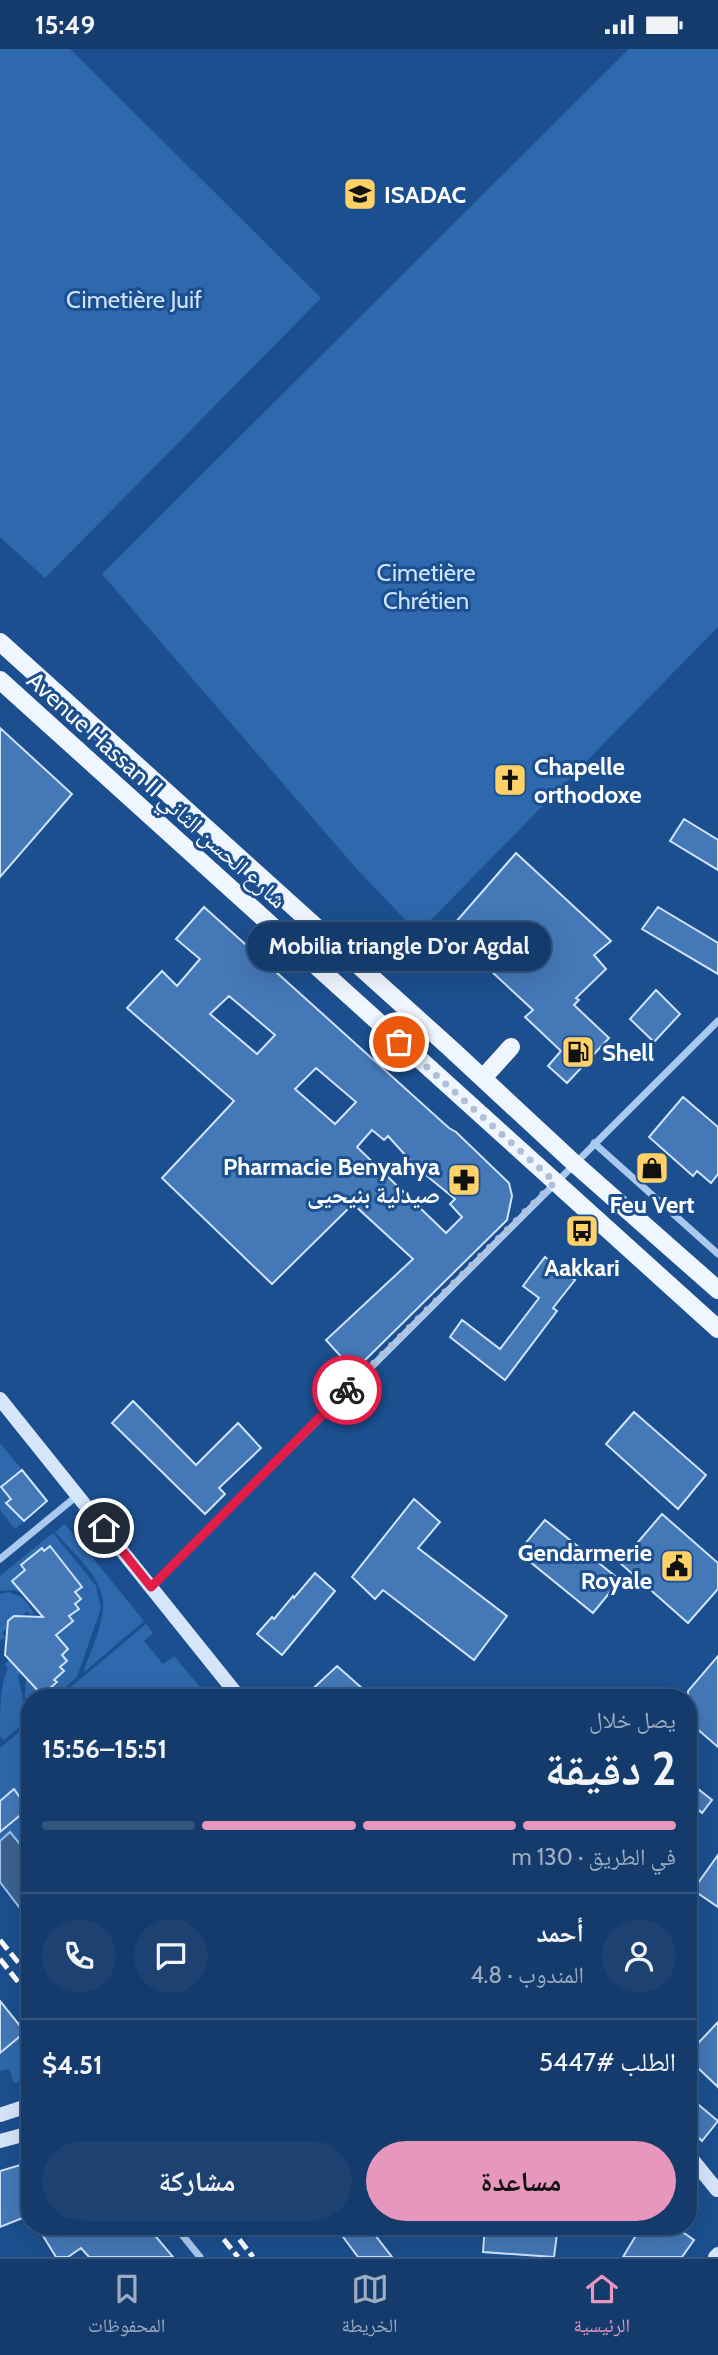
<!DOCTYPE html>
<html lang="ar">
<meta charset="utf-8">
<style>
body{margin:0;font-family:Cabin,"Noto Naskh Arabic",sans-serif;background:#1d4271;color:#f1f3f6;direction:rtl;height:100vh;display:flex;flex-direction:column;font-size:26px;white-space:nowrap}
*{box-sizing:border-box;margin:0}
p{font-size:23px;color:#9dadc1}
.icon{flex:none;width:38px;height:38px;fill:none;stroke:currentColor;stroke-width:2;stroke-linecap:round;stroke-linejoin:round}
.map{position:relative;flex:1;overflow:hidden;direction:ltr}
.drawer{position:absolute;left:21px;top:1640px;width:676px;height:546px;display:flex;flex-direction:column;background:#143b6b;border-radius:28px;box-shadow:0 7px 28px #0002,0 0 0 2px #33557e;direction:rtl}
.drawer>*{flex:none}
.pin{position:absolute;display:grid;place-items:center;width:60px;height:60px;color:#fff;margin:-30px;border:4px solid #fff;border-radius:50%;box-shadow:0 2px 7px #0007}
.courier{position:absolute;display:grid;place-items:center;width:70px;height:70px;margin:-35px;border:5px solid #e11d48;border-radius:50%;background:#fff;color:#222;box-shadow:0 2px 9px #0007}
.bubble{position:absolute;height:49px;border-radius:24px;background:#143b6b;box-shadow:0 7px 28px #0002,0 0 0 2px #33557e;font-size:23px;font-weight:800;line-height:49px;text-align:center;direction:rtl}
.summary em{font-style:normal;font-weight:800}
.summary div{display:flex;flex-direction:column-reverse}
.summary{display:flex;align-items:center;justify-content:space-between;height:119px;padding:0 21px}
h1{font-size:46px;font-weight:800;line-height:52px}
.bar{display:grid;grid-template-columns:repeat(4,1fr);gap:10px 7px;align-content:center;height:84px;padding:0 21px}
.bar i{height:9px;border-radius:5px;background:#33557e}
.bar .current{background:#e797bd}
.bar p{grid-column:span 4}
.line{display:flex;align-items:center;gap:18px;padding:0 21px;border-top:2px solid #33557e}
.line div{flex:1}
.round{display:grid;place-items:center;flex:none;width:74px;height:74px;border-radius:37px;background:#1d4271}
.button{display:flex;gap:14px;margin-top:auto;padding:14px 21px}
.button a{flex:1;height:80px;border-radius:42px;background:#e797bd;color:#111;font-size:28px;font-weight:800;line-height:80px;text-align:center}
.button a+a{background:#1d4271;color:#f1f3f6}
.status{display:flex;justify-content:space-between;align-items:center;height:49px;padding:0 35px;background:#143b6b;direction:ltr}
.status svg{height:19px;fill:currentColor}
.dock{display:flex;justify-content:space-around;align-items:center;height:98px;border-top:2px solid #33557e;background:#143b6b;font-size:19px;color:#9dadc1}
.dock a{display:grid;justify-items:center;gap:4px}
.dock .current{color:#e797bd}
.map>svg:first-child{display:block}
</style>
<div class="status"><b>15:49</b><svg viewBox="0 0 49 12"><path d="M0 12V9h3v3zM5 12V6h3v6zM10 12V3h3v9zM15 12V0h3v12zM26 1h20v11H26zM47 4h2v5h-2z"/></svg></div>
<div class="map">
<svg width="718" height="2208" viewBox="0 0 718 2208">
<rect width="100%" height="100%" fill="#1b4f8f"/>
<!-- green -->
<path fill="#2e69ad" d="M0,0H70L321,249L45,529L0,488Z
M629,0H718V578L418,884L355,818L102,525Z
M0,1394L22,1421L1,1438L11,1449L6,1454L24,1472L15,1480L0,1461Z
M65,1475L144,1572L83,1624C90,1604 101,1581 103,1560C106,1530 73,1504 55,1483Z
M53,1484L96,1537L101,1559L77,1628L54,1648H30V1664L25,1648L26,1629L42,1646L58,1635L54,1631L64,1622L60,1618L67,1612L62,1606L68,1600L61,1592L46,1587L63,1575L66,1578L73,1572L69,1567L78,1560L75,1555V1543L81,1538L57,1519L63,1513L50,1497L13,1532L24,1545L14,1541L0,1542V1527Z
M9,1543L23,1549L34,1564L31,1566L27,1562L21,1567H14L8,1572L7,1579L2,1584L5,1588L0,1592V1545Z
M146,1575L153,1584L144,1592L163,1615L174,1607L208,1648H59Z
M11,1610L27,1619L18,1627L24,1656L30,1669L4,1691L0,1687C0,1668 0,1632 8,1620L5,1615Z
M30,1674V1872L0,1833V1699Z
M30,1980V2029L14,2034L9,2020L0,2022V2004Z"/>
<!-- water -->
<path fill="#3c6290" stroke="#9cc4f0" stroke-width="2" d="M10,1783L30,1807V1864L26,1867L0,1833V1792Z"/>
<!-- building -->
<path fill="#4478b7" stroke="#cfe3fa" stroke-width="2" fill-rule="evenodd" d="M0,679L72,745L0,828Z
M684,770L718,791V821L670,792Z
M516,804L611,892L594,906L606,920L576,949L579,951L574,956L609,989L567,1034L548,1017L561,1002L525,968L533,961L448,882Z
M204,858L449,1079L456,1083L509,1134L512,1147L507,1171L354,1322L326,1291L413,1210L353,1155L272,1235L162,1129L234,1052L127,959L162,922L177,937L200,910L176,890ZM229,947L275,986L257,1005L210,965ZM316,1019L356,1053L335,1075L295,1040ZM372,1081L384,1091L388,1087L416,1118L455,1150L450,1155L462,1168L446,1184L357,1098Z
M658,858L718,894V925L642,880Z
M656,941L680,965L654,993L630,970Z
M683,1048L718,1078V1125L711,1134L697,1122L693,1127L649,1088Z
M545,1208L575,1231L553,1259L557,1262L505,1331L450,1288L462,1271L500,1300L539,1249L523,1237Z
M133,1352L196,1416L238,1374L261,1399L219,1439L225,1445L205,1465L112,1374Z
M634,1363L706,1426L678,1460L606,1395Z
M22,1421L47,1452L24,1472L6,1454L11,1450L1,1438Z
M414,1450L440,1473L418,1499L507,1567L474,1611L383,1541L375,1550L352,1528Z
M662,1465L718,1514V1540L688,1574L620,1514Z
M545,1471L620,1531L593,1564L518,1503Z
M50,1497L82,1538L75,1543L81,1550L75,1555L79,1560L69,1567L73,1572L56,1586L68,1600L62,1606L67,1612L60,1618L64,1622L54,1631L57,1633L42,1646L5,1606L8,1572L14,1567L43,1568L12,1532L25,1521L21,1516L42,1499L44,1502Z
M315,1524L335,1542L282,1606L257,1585L272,1568L274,1570L293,1547L294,1549Z
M718,1607V1698L688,1672V1642Z
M337,1617L372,1648H304Z
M688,1732L712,1751L702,1764L688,1752Z
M30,1739V1758L0,1783V1752L14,1740L19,1747Z
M718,1806V1858L693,1841Z
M0,1952L25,1983L0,2004Z
M718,1973V2038L697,2018L688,2029V2005Z
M688,2047L718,2072L702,2092L688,2079Z
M30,2113V2166L0,2178V2122Z
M37,2177H147L173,2208H89L81,2199L68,2208H56Z
M335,2177H368L392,2208H358Z
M485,2177H558L554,2208L483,2203Z
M623,2177H674L694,2191L682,2208H623L635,2188Z"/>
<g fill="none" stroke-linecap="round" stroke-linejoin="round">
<!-- street -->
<path stroke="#a9c9ee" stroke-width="7" d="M594,1094L718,1205
M0,1510L78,1446
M151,1538L718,972
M175,2177L200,2208"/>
<!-- secondary -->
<path stroke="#d6e6fa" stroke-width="14" d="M0,1350L239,1648
M0,2066L30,2056
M0,2092L30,2084
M688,2105L717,2141
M715,2208L718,2205"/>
<!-- primary -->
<path stroke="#f0f6ff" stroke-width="18" d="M0,593L449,998L574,1114L718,1241
M0,631L718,1280
M483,1029L511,998"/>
<!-- rail -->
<path stroke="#fff" stroke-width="5" stroke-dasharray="12 5" stroke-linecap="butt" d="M0,1891L30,1928
M0,1910L30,1948
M213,2177L238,2208
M229,2177L253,2208"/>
</g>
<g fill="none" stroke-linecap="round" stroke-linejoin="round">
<!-- done -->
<path stroke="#afc1d8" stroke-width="7" stroke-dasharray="0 12.6" d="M347,1341L555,1133L399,993"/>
<!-- route -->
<path stroke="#e11d48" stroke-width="9" d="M104,1479L151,1538L347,1341"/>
</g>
<!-- icons -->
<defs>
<symbol id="university-square" viewBox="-11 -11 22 22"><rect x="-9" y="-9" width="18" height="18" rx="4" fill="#ffd166" stroke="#1b4f8f"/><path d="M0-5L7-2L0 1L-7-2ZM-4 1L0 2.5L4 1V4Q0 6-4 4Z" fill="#111"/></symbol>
<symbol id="church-square" viewBox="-11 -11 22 22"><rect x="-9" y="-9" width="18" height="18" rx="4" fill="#ffd166" stroke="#1b4f8f"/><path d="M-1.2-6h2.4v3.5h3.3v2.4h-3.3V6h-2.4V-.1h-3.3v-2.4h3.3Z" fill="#111"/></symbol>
<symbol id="fuel-square" viewBox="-11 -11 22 22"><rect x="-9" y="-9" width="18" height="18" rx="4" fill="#ffd166" stroke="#1b4f8f"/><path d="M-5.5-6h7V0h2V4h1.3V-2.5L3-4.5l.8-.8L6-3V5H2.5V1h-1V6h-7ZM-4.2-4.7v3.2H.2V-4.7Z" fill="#111"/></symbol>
<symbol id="shop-square" viewBox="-11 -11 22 22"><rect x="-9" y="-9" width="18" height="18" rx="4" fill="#ffd166" stroke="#1b4f8f"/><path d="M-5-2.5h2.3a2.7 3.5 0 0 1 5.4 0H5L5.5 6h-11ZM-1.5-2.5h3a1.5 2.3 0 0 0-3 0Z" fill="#111"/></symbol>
<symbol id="pharmacy-square" viewBox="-11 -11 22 22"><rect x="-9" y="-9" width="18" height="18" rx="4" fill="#ffd166" stroke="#1b4f8f"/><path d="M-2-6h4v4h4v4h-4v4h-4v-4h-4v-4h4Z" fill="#111"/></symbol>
<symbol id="bus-square" viewBox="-11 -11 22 22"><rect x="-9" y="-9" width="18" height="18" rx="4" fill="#ffd166" stroke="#1b4f8f"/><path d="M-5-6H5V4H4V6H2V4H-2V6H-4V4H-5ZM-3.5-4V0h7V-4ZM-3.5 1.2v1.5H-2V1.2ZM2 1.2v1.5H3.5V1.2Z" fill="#111"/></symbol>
<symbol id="civic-square" viewBox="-11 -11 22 22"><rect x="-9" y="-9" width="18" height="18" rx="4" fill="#ffd166" stroke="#1b4f8f"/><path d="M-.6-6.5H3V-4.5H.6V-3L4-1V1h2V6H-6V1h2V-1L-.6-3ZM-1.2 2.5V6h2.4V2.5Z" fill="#111"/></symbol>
</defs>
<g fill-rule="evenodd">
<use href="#university-square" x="341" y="126" width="38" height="38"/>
<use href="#church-square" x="491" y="712" width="38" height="38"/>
<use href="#fuel-square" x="559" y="984" width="38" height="38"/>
<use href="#shop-square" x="633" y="1100" width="38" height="38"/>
<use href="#pharmacy-square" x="445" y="1112" width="38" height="38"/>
<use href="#bus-square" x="563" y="1163" width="38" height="38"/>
<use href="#civic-square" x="658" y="1498" width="38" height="38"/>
</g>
<g text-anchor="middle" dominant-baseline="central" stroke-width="6" stroke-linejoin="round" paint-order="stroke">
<!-- poi labels -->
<g font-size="24" font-weight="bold" fill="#fff" stroke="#1b4f8f" text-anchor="start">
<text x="384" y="145">ISADAC</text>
<text x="534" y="717">Chapelle<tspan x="534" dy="28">orthodoxe</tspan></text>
<text x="602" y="1003">Shell</text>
<text x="440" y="1117" text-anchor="end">Pharmacie Benyahya<tspan x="440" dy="28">صيدلية بنيحيى</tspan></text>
<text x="652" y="1155" text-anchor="middle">Feu Vert</text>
<text x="582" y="1218" text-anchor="middle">Aakkari</text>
<text x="652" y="1503" text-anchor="end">Gendarmerie<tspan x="652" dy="28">Royale</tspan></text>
</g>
<!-- park labels -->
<g font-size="24" fill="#cfe3fa" stroke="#1b4f8f">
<text x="134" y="250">Cimetière Juif</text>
<text x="426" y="523">Cimetière<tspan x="426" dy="28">Chrétien</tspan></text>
</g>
<!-- street labels -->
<g font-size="24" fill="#fff" stroke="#1b4f8f">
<text transform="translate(157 741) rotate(42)">Avenue Hassan II شارع الحسن الثاني</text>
</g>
</g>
</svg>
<div class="pin" style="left:399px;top:993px;background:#ea580c"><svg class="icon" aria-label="bag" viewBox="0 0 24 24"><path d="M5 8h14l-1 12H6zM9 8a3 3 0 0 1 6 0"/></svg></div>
<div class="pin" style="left:104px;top:1479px;background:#1f2937"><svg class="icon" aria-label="home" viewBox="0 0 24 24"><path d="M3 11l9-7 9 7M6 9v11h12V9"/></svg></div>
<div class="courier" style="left:347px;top:1341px"><svg class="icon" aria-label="bike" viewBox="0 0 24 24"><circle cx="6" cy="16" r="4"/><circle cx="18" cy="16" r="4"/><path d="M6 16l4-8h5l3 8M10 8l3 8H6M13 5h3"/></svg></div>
<div class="bubble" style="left:247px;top:873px;width:304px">Mobilia triangle D'or Agdal</div>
<section class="drawer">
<div class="summary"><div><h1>2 دقيقة</h1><p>يصل خلال</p></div><em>15:51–15:56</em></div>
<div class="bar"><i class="current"></i><i class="current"></i><i class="current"></i><i></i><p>في الطريق · 130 m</p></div>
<div class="line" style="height:126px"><a class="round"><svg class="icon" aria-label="person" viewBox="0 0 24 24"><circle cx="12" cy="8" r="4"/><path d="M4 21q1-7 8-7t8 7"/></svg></a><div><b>أحمد</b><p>المندوب · 4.8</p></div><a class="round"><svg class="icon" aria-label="chat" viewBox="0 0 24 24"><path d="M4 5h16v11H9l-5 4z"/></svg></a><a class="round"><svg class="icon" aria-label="phone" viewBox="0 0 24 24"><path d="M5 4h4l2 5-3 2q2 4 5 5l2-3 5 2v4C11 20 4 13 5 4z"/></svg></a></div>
<div class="line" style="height:91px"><div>الطلب #5447</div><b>$4.51</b></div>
<div class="button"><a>مساعدة</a><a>مشاركة</a></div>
</section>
</div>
<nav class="dock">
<a class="current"><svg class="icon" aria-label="home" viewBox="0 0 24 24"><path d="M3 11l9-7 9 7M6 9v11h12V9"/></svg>الرئيسية</a>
<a><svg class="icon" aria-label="map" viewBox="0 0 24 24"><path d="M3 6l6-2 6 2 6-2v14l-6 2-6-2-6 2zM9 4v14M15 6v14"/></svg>الخريطة</a>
<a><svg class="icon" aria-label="saved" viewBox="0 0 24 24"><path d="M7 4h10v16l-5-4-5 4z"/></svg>المحفوظات</a>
</nav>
